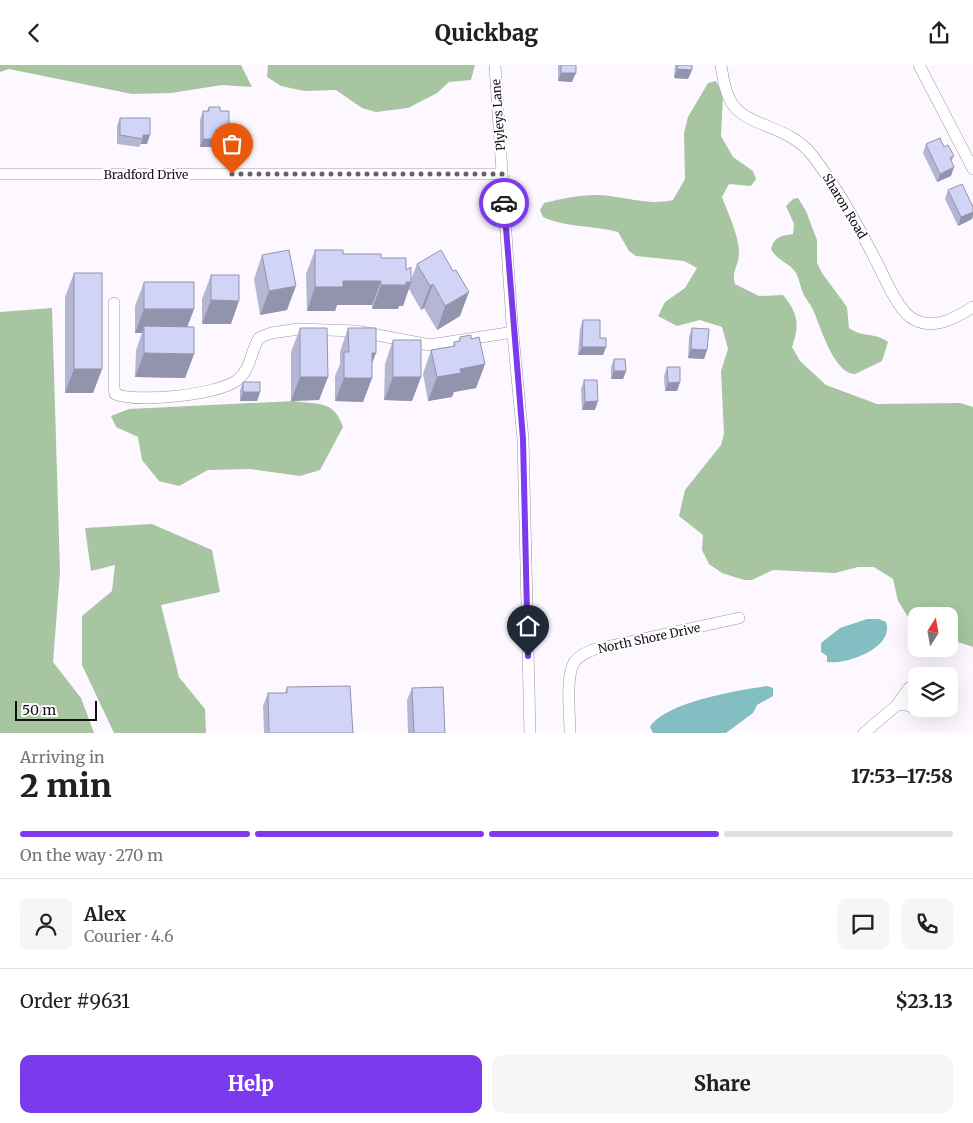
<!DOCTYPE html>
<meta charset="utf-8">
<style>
body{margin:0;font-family:Merriweather,serif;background:#f6f6f6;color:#202124;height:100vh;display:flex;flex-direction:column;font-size:19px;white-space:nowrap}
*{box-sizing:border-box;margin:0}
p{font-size:16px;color:#757577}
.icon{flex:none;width:28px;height:28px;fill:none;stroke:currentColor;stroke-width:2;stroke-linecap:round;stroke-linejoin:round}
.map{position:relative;height:668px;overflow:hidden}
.panel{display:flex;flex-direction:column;background:#fff;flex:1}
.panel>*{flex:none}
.needle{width:32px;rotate:11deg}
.fabs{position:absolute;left:908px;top:542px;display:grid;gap:10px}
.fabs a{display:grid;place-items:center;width:50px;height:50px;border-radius:10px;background:#fff;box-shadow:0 5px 20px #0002;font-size:25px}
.scale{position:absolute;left:15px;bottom:12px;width:82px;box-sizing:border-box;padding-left:5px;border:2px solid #140f15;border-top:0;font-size:14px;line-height:18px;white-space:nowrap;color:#140f15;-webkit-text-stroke:4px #fff;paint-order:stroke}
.pin{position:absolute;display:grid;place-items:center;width:42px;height:42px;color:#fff;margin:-51px -21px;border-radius:50% 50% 50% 0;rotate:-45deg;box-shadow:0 0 5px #0007}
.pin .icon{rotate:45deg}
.courier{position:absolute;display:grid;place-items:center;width:50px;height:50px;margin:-25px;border:4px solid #7c3aed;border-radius:50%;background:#fff;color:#222;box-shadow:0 1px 6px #0007}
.headline em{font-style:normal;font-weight:800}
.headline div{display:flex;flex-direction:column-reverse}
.headline{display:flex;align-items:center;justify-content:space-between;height:85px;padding:0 20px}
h1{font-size:32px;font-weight:800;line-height:38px}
.bar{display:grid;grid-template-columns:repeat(4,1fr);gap:8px 5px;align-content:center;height:60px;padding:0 20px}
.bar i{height:6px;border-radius:4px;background:#e0e0e0}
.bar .current{background:#7c3aed}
.bar p{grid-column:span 4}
.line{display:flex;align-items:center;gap:12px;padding:0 20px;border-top:1px solid #e0e0e0}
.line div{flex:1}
.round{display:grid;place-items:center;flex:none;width:52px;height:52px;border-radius:10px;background:#f6f6f6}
.action{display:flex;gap:10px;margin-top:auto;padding:10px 20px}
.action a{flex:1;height:58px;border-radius:10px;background:#7c3aed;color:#fff;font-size:20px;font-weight:800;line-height:58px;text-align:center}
.action a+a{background:#f6f6f6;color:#202124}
header{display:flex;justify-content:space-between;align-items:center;height:65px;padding:0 20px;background:#fff;font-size:22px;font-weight:800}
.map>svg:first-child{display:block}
</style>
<header><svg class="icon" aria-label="back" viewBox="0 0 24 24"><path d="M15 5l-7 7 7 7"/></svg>Quickbag<svg class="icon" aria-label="share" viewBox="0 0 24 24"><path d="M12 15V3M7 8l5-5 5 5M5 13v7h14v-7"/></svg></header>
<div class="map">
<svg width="973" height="668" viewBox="0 0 973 668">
<rect width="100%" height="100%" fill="#fdf8ff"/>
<!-- forest -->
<path fill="#a6c5a0" d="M0,0H241L252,22L222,20L171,28L132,29L9,4L0,7Z
M268,0H475L471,15L449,17L437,28L408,43L376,47L362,43L336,25L304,26L281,21L267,12Z
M716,16L723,31L721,71L733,92L753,106L756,114L751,121L729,119L722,132C728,149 739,170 739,189C739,200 731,207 735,219L759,231L783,230C798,248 800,260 792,282L800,296L826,320L877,339L960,338L973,342V582L949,574V551H916L915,563L898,536L893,514L874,502H858L835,508L773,505L752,515H744L722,508L709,499L702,485L703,470L679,451L685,425L721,380L724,369L721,306L728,284L722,262L700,255L677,261L658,251L665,237L685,223L697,203L684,196L636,191L629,186L618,167C593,160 567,163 543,152L540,145L544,138C566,133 587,128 610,131C632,134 651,140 673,135L685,114L684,68L688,52L708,18Z
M798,133L806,146L817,175V198L822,208L847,242L849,263C863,273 875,267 888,277L882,296L855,309C834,309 821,263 814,247C812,241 807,236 804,230C800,223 800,215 796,208C790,198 777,196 771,184C775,171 781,171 793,169L794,159L786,141L793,134Z
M52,243L60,507L53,597L81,633L94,668H0V247Z
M294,336C319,340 334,335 343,362L320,405L300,411L250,404L208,405L179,421L159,416L142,395L138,372L116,362L111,351L129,344Z
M152,459L212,485L220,527L161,540L179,612L205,644L206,668H114L82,600V551L112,526L115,500L91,506L85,463Z"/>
<!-- water -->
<path fill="#83bec3" d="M867,554H879L886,557C895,583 846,600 827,597V591L821,587V578L840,563Z
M767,621L773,623V631L757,640L753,648L726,668H653L650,662C665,637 739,625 767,621Z"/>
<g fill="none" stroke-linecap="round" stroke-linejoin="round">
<defs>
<path id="minor" d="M495,0L512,259L523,374L530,668
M721,0C723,13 725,28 733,40C749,62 790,61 812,90C836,121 855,155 873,190C883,208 895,240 910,252C931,267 954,254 973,242
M919,0L973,104
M0,109H502
M114,238V322L115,329C138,338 215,330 236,316C251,306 250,287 259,273L271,268L299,264L356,266L430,280L513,267
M897,640H907L916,644
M570,668C570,650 565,610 575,596C580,590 586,588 592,585L739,553
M864,668L897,640L909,623L916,619"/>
</defs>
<!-- minor casing -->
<use href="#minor" stroke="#a093a3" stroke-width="12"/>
<!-- minor -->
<use href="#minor" stroke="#fff" stroke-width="11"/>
</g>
<!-- wall -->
<path fill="#b4b6d4" d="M558,0H576L572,17L558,16Z
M675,0H692V5L688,14L674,13Z
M209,42L220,46L226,73H215L212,82H200V55L203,46H207Z
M120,53H150L147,79H141L139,82L117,79V61Z
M926,79L944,82L954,91L951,97V111L937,117L923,88Z
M948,125L972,154L958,161L945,134Z
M315,185L343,189L381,193L406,205L411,214L417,199L460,251L437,265L424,243L421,245L409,224L403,241H399L398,244H372V240H337L335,246H307L306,209Z
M262,190L287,245L260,250L254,214Z
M74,208L102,304L93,328H65V232Z
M211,210L231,259H202V234Z
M144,217L194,244L187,262L194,289L185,313L135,312L136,285L142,268H135V241Z
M583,255L600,273L606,282L603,290H578L580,264Z
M300,263L328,312L319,335L291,336V287Z
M348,263L372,300V313L363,337L335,336V311L340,299V287Z
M692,263L707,285L704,294L688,293L689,272Z
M460,272L471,274L485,299L476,323L454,327L452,332L428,336L423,309L431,285L453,281L454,277H458Z
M393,275L421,312L412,336L384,335L385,299Z
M614,294L626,306L623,314H611V302Z
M667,302L680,317L677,326H665L664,311Z
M584,315L595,345H582L581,324Z
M243,317L260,327L257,336H240V325Z
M287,622L353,668H264L263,641L268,628H285Z
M412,623L445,668H408L407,635Z"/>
<!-- shaded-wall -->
<path fill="#9294ad" d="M677,4L692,5L688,14L674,13Z
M561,8H576L572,17L558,16Z
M216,65H229L226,73H212Z
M143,70H150L147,79H141L143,74Z
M203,74H215L212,82H200Z
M954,102L951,111L937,117L940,109Z
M973,147V151L972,154L958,161L961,152Z
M343,216H381L372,240H337L335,246H307L315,222Z
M406,217H411L403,241H399L398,244H372L381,220Z
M433,219L424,243L421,245L430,221Z
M296,221L287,245L260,250L269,226Z
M469,227L460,251L437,265L445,241Z
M211,235L239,236L231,259H202Z
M144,244H194L185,268L144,261L142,268H135Z
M582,282H606L603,290H578Z
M691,284L707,285L704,294L688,293Z
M144,288L194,289L185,313L135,312Z
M372,288H376L367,312Z
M485,299L476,323L454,327L452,332L428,336L437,312L460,304Z
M74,304H102L93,328H65Z
M614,306H626L623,314H611Z
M300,312H328L319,335L291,336Z
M393,312H421L412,336L384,335Z
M344,313H372L363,337L335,336Z
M680,317L677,326H665L668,318Z
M243,327H260L257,336H240Z
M598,336L595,345H582L585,337Z"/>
<!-- building -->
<path fill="#d1d4f7" stroke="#9294ad" d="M561,0H576V8H561Z
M678,0H692V5L677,4Z
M209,42H220V46H229V65H216L215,74H203V46H209Z
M120,53H150V70H143V74L120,70Z
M940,73L944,82L948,80L954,91L950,93L954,102L940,109L926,79Z
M962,119L973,142V147L961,152L948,125Z
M289,185L296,221L269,226L262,190Z
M315,185H343V189H381V193H406V205L411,202V217H406V220H381V216H343V222H315Z
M441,185L453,206L456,205L469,227L445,241L433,219L430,221L417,199Z
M74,208H102V304H74Z
M211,210H239V236L211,235Z
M144,217H194V244H144Z
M583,255H600V273H606V282H582Z
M144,261L194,262V289L144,288Z
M300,263H327L328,312H300Z
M348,263H376V288H372V313H344V287H349Z
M692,263L709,264L707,285L691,284Z
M471,270V274L479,272L485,299L460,304L461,308L437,312L431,285L455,281L454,277L460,276V272Z
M393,275H421V312H393Z
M614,294H625L626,306H614Z
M667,302H680V317L668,318Z
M584,315H597L598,336L585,337Z
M243,317H260V327H243Z
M350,621L353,668H269L268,628H287V622Z
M443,622L445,668H414L412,623Z"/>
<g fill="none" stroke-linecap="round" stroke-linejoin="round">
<!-- done -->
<path stroke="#666167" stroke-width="5" stroke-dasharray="0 9" d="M232,109H502L504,138"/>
<!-- route -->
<path stroke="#7c3aed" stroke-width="6" d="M504,138L523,374L528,591"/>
</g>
<g text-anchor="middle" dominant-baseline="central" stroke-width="4" stroke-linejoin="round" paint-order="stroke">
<!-- street labels -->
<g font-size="12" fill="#140f15" stroke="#fff">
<text transform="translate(498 50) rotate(-94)">Plyleys Lane</text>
<text x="146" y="109">Bradford Drive</text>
<text transform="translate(845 141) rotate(59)">Sharon Road</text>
<text transform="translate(649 573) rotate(-12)">North Shore Drive</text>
</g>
</g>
</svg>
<div class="fabs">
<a><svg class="needle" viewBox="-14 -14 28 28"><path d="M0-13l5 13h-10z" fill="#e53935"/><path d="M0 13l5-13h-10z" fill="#757577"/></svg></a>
<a><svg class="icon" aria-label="layers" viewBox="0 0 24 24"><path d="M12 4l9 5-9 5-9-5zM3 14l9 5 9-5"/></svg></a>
</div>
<div class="scale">50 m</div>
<div class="pin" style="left:232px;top:109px;background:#ea580c"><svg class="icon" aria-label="bag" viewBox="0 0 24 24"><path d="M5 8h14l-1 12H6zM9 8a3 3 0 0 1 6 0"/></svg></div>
<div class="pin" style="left:528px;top:591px;background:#1f2937"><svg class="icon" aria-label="home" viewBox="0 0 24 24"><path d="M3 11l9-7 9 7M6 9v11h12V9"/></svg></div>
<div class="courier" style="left:504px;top:138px"><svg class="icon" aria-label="car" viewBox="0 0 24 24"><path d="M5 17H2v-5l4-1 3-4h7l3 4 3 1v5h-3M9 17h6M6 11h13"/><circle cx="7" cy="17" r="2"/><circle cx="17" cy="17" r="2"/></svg></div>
</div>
<section class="panel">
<div class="headline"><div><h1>2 min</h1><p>Arriving in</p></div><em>17:53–17:58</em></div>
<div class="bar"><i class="current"></i><i class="current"></i><i class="current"></i><i></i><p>On the way · 270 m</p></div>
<div class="line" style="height:90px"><a class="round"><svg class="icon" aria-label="person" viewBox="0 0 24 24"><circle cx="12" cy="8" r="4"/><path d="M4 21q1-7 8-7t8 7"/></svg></a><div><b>Alex</b><p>Courier · 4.6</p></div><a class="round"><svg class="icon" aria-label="chat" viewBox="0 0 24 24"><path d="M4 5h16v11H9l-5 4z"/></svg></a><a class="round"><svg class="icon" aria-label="phone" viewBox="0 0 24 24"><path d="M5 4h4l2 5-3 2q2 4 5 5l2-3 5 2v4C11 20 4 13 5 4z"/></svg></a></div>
<div class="line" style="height:65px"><div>Order #9631</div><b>$23.13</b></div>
<div class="action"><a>Help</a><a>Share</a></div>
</section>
